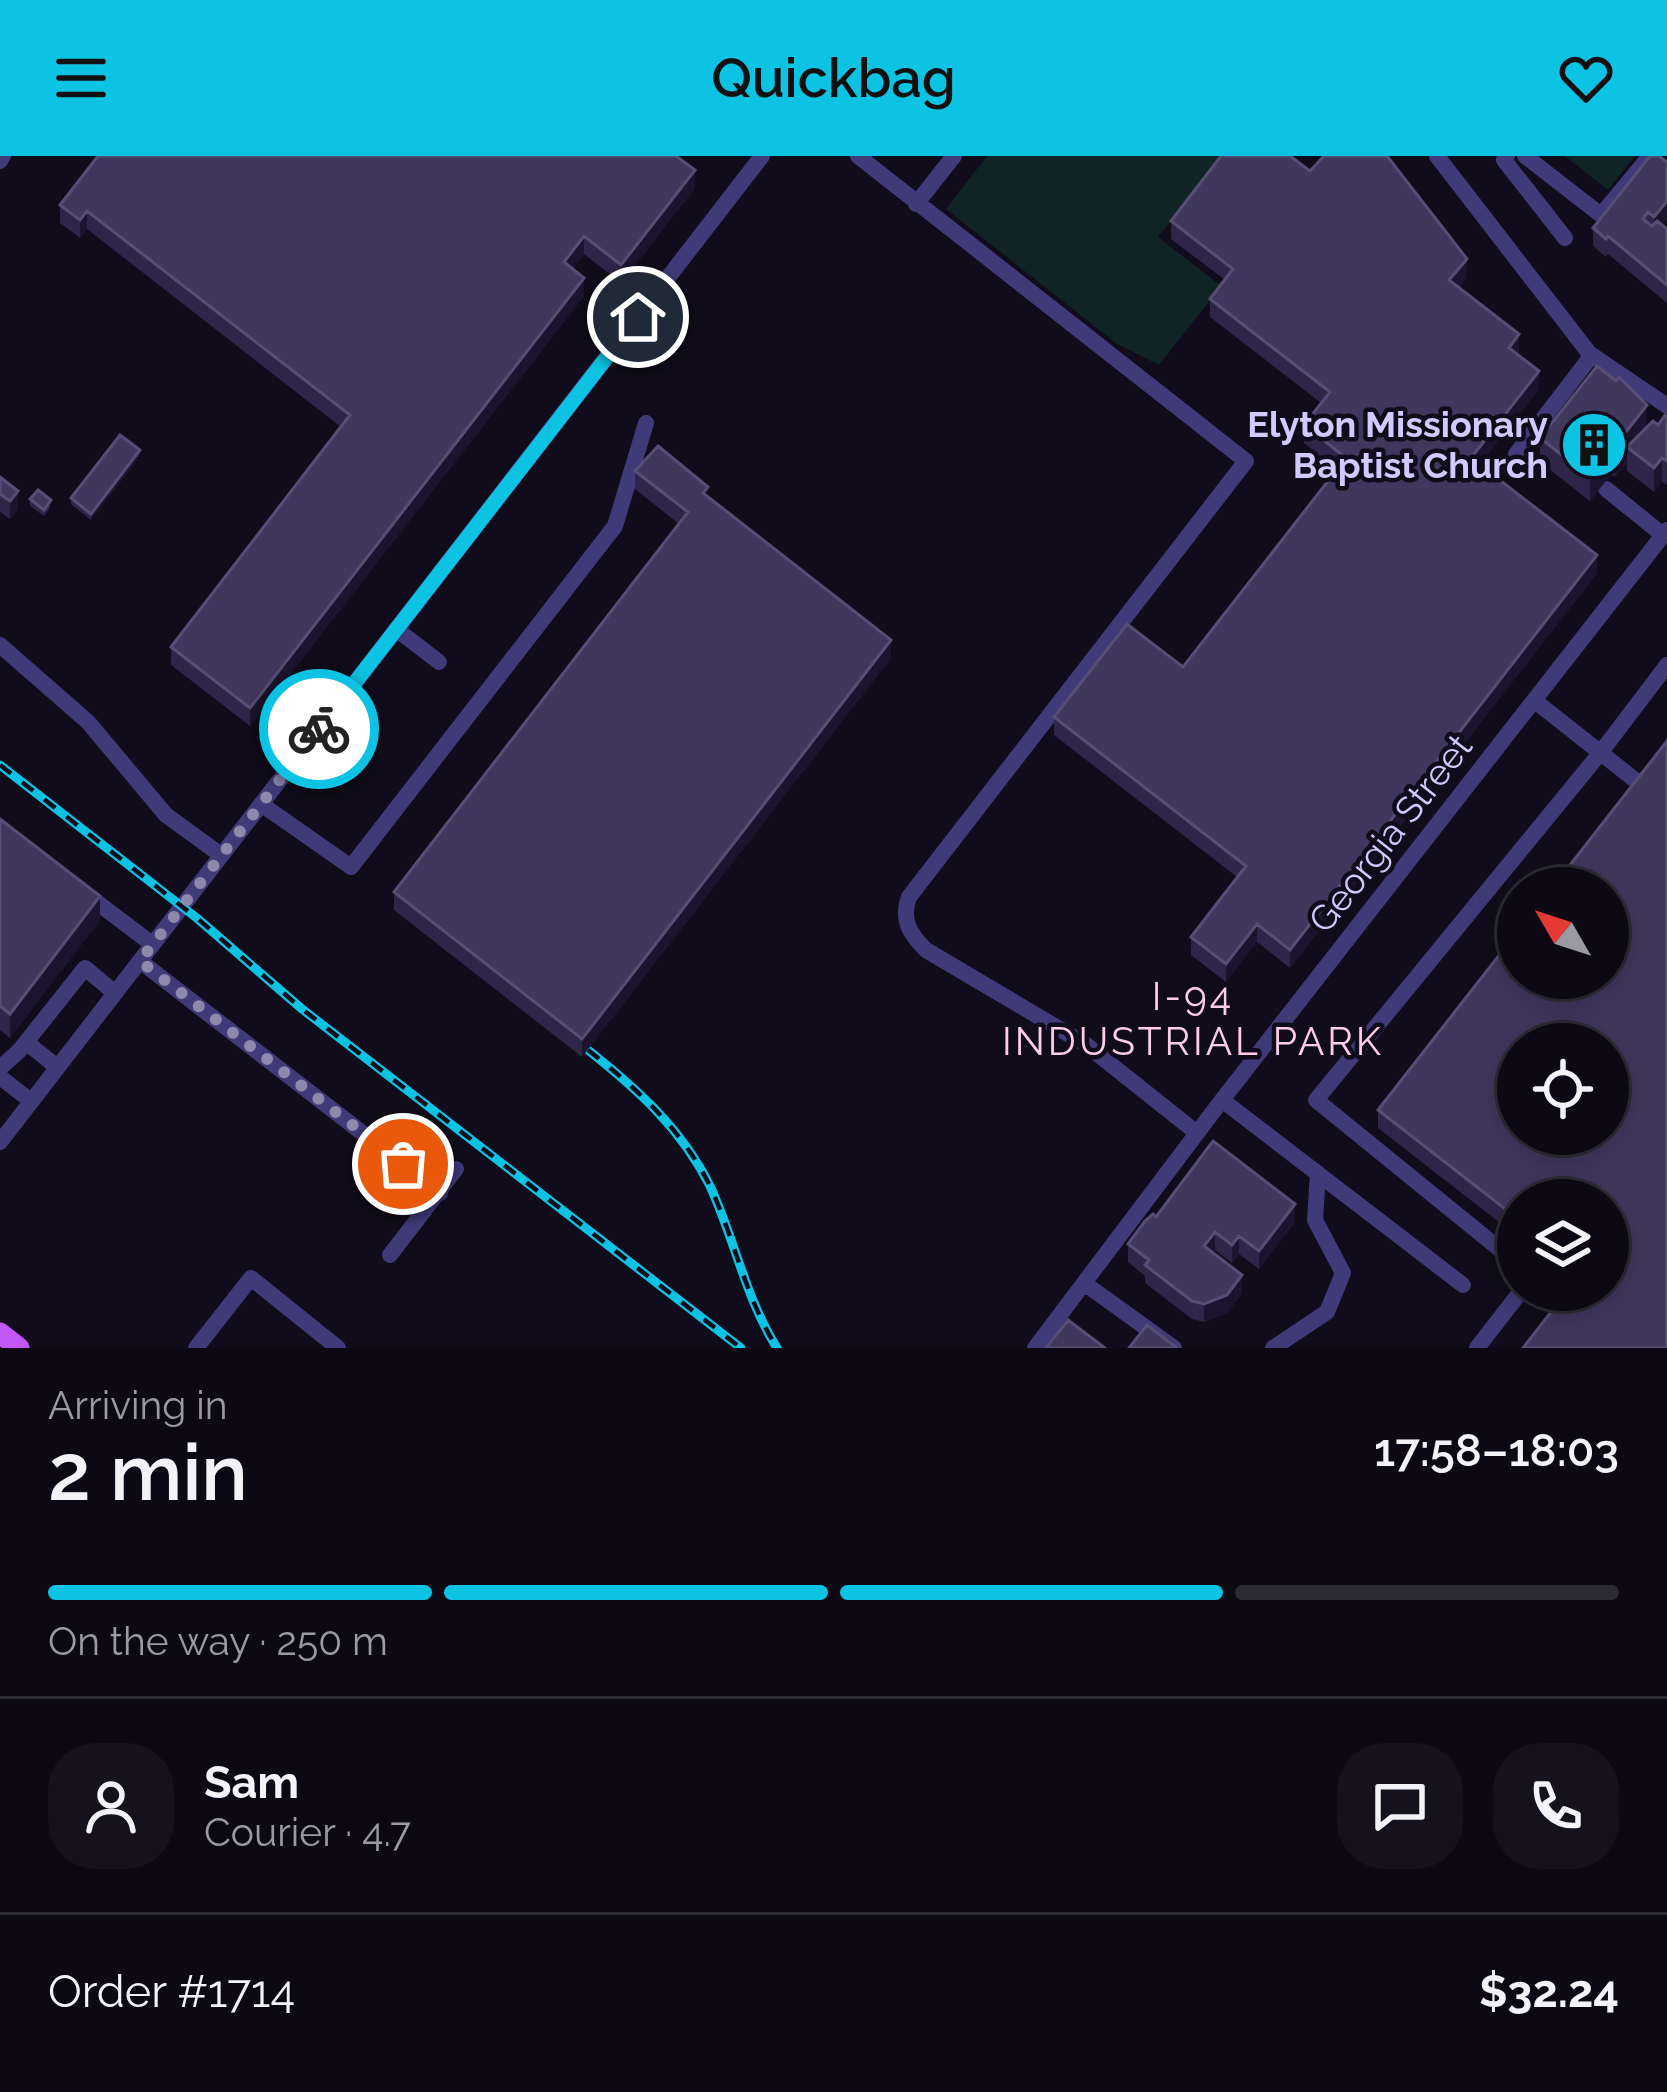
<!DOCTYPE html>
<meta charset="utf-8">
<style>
body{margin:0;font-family:Raleway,sans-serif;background:#15121d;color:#f1f3f6;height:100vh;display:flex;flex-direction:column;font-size:45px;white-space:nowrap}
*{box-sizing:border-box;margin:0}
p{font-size:39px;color:#9a9aa0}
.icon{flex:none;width:66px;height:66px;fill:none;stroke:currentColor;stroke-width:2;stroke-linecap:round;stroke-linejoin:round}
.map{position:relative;height:1192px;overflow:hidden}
.panel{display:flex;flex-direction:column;background:#0c0914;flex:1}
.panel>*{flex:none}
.needle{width:78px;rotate:309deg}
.tools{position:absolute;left:1497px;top:711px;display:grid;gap:24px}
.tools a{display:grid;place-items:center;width:132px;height:132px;border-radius:50%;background:#0c0914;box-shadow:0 6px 30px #0003,0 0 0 3px #2c2a34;font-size:60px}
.pin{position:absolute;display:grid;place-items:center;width:102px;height:102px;color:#fff;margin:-51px;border:6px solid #fff;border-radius:50%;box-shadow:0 3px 12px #0007}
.courier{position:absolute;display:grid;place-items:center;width:120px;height:120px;margin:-60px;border:9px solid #0dc3e4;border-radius:50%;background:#fff;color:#222;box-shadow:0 3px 15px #0007}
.head em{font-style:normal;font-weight:600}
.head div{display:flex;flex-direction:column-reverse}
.head{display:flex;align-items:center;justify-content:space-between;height:204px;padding:0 48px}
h1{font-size:78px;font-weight:600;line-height:90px}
.bar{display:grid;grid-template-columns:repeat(4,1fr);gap:18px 12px;align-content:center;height:144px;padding:0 48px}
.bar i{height:15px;border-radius:9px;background:#2c2a34}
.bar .active{background:#0dc3e4}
.bar p{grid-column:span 4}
.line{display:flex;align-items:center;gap:30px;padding:0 48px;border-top:3px solid #2c2a34}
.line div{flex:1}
.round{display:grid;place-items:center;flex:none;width:126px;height:126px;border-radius:48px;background:#15121d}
header{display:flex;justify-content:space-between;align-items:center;height:156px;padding:0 48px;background:#0dc3e4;color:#111;font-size:54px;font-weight:600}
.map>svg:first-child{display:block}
</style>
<header><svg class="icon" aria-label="menu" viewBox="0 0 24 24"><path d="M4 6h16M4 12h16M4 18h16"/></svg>Quickbag<svg class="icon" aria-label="heart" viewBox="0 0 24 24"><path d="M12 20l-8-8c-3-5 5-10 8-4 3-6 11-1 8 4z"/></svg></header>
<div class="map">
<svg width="1667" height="1192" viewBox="0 0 1667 1192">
<rect width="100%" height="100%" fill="#100c1b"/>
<!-- green -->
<path fill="#102425" d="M987,0H1220L1158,81L1221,130L1159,209L1117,188L946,53Z
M1565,0H1635L1608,34Z"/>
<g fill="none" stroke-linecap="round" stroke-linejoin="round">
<!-- minor -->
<path stroke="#403a78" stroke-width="16" d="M858,0L1246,305L909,741C901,764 909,777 926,794L1085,888L1197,977
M1437,0L1589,197L1667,250
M1507,0L1504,4L1565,82
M1525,0L1601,59L1650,0
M0,5L3,0
M916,48L954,0
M1516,298L1592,199
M1606,333L1663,379
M396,473L439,506
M0,489L88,566L166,659L221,699
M1535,545L1635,624
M261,648L351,711L615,370L646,267
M86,738L152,788
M140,805L440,1037
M26,886L57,911
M0,912L19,895L85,812L115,837
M0,921L31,945
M1222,944L1463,1129
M0,986L762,0
M390,1099L456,1013
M1518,1108L1316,944L1601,596L1667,509
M1084,1127L1174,1192
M196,1192L251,1122L338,1192
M1035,1192L1222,944L1667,374
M1273,1192L1327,1156L1343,1117L1315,1064L1318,1017
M1477,1192L1522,1134"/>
<!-- major -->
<path stroke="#c357f5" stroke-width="21" d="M0,1177L19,1192"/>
<defs>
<path id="rail" d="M0,609L198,763L302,853L741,1192
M588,894C637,933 681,972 710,1030C735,1084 745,1141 777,1192"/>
</defs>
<!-- rail casing -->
<use href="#rail" stroke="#0dc3e4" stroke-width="9"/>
<!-- rail -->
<use href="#rail" stroke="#100c1b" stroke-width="4.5" stroke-dasharray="14" stroke-linecap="butt"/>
</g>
<!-- wall -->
<path fill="#2e2549" d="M1667,6V63L1662,69L1667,73V147L1608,98L1606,101L1593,90V72Z
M1310,15L1467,121L1459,131L1519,196L1517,199L1539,233L1480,308L1597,417L1290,812L1257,786L1226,826L1191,799V781L1237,721L1054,579V561L1183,511L1337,313L1304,287V269L1321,247L1210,161V143L1225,124L1171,83V65Z
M695,32L621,127L584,98L572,113L584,140L250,570L171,509V491L341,271L87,73L80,82L60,67V49Z
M1667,261V329L1662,326L1654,336L1627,315V297L1626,308L1615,321L1611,318L1590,345L1540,306V282L1647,271L1658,269Z
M140,300L91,364L71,348V342Z
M635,315L708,341L891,502L582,901L394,754V736L679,368L635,333Z
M0,321L18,353L10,363L0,356Z
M30,343L51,350L44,360L30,350Z
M0,663L100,764L10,882L0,874Z
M1518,775L1667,1192L1518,1044V1081L1378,972V954Z
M1156,1061L1295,1066L1259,1113L1239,1098L1232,1107L1215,1094L1213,1097L1242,1137L1227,1157L1204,1166L1192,1163L1145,1127V1120L1128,1106V1088Z"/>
<!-- shaded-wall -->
<path fill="#1b142e" d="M695,14V32L621,127V109Z
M1667,45V63L1654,79V61Z
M87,55V73L80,82V64Z
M584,80V98L564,124V106Z
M1467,103V121L1449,142V124Z
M584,122V140L250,570V552Z
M1519,178V196L1509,210V192Z
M1539,215V233L1471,320V302Z
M1647,249V273L1627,291L1626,308L1615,321V297L1622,281Z
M140,294V300L91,364V358Z
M1611,294V318L1590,345V321Z
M1662,302V326L1654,336V312Z
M18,335V353L10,363V345Z
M1597,399V417L1290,812V794Z
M891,484V502L582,901V883Z
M100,740V764L10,882V858Z
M1257,768V786L1226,826V808Z
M1295,1048V1066L1259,1113V1095Z
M1215,1076V1094L1204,1108V1090Z
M1239,1080V1098L1232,1107V1089Z
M1242,1119V1137L1227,1157L1204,1166V1148Z"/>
<!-- building -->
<path fill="#40375c" stroke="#574e75" stroke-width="3" fill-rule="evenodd" d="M98,0H676L695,14L621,109L584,80L564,106L584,122L250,552L171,491L350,259L87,55L80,64L60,49Z
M1221,0H1290L1310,15L1324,0H1387L1467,103L1449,124L1519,178L1509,192L1539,215L1471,302L1597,399L1290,794L1257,768L1226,808L1191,781L1246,710L1054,561L1127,468L1183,511L1346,302L1304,269L1330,236L1210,143L1233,113L1171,65Z
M1650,0H1659L1667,6V45L1654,61L1648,56L1643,63L1652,70L1657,65L1667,73V129L1608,80L1606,83L1593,72Z
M1597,210L1616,225L1619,221L1647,249L1622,281L1626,284L1615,297L1611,294L1590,321L1540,282Z
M1665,259L1667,261V305L1662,302L1654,312L1627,291L1653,265L1658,269Z
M120,279L140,294L91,358L71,342Z
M658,290L708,331L703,337L891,484L582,883L394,736L688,356L635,315Z
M0,321L18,335L10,345L0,338Z
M38,334L51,344L44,354L30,343Z
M1667,585V1192H1523L1568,1134H1608V1044H1518V1063L1378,954L1518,775V822H1608V732H1552ZM1518,888H1608V978H1518Z
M0,663L100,740L10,858L0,850Z
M1213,985L1295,1048L1259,1095L1239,1080L1232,1089L1215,1076L1204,1090L1242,1119L1227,1139L1204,1148L1192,1145L1145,1109L1149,1104L1128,1088L1145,1065L1153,1058L1156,1061Z
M1068,1164L1105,1192H1046Z
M1147,1169L1177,1192H1129Z"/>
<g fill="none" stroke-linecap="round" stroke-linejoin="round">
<!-- done -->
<path stroke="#8e88ad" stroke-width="12" stroke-dasharray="0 21.6" d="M319,573L140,805L403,1008"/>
<!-- route -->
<path stroke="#0dc3e4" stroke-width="15" d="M319,573L638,161"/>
</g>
<!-- icons -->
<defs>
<symbol id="building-disc" viewBox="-11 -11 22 22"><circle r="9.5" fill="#0dc3e4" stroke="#100c1b"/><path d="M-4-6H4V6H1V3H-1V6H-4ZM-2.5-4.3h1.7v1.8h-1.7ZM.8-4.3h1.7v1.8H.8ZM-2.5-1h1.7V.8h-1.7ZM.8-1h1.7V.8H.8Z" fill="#111"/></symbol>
</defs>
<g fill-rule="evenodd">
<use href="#building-disc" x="1556" y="251" width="76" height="76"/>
</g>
<g text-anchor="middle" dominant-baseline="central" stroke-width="9" stroke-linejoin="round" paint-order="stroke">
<!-- poi labels -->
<g font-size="36" font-weight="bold" fill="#d2cafc" stroke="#100c1b" text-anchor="end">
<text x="1548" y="268">Elyton Missionary<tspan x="1548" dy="41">Baptist Church</tspan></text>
</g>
<!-- street labels -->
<g font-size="36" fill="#d2cafc" stroke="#100c1b">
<text transform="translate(1390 677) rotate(-52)">Georgia Street</text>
</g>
<!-- neighbourhood labels -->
<g font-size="39" letter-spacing="3" fill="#fccce8" stroke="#100c1b">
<text x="1193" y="840">I-94<tspan x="1193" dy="45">INDUSTRIAL PARK</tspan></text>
</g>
</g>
</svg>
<div class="tools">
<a><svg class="needle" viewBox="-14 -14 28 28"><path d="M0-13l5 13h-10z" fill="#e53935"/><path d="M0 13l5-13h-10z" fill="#9a9aa0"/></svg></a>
<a><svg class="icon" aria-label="locate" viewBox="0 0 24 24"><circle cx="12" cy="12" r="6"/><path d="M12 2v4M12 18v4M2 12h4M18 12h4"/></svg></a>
<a><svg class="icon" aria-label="layers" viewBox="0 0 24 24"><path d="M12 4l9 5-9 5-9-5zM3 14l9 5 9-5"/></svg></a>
</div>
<div class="pin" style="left:403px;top:1008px;background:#ea580c"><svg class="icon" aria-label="bag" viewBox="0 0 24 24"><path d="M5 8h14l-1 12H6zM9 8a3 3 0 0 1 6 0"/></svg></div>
<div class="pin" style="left:638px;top:161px;background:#1f2937"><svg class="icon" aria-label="home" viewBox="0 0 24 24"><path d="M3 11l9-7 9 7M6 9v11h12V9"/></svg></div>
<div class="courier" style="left:319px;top:573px"><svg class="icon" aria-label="bike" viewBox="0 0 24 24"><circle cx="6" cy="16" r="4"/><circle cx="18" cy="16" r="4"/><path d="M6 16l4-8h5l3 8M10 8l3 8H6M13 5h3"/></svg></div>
</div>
<section class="panel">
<div class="head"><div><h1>2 min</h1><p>Arriving in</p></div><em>17:58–18:03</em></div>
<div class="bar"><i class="active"></i><i class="active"></i><i class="active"></i><i></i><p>On the way · 250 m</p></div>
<div class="line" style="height:216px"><a class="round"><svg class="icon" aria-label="person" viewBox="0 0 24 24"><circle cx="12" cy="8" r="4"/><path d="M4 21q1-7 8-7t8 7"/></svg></a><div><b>Sam</b><p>Courier · 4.7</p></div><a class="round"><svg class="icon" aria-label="chat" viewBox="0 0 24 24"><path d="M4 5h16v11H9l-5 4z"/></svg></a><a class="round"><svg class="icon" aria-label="phone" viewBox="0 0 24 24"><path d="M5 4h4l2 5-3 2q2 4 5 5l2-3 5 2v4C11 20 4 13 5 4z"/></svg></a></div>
<div class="line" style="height:156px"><div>Order #1714</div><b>$32.24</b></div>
</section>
